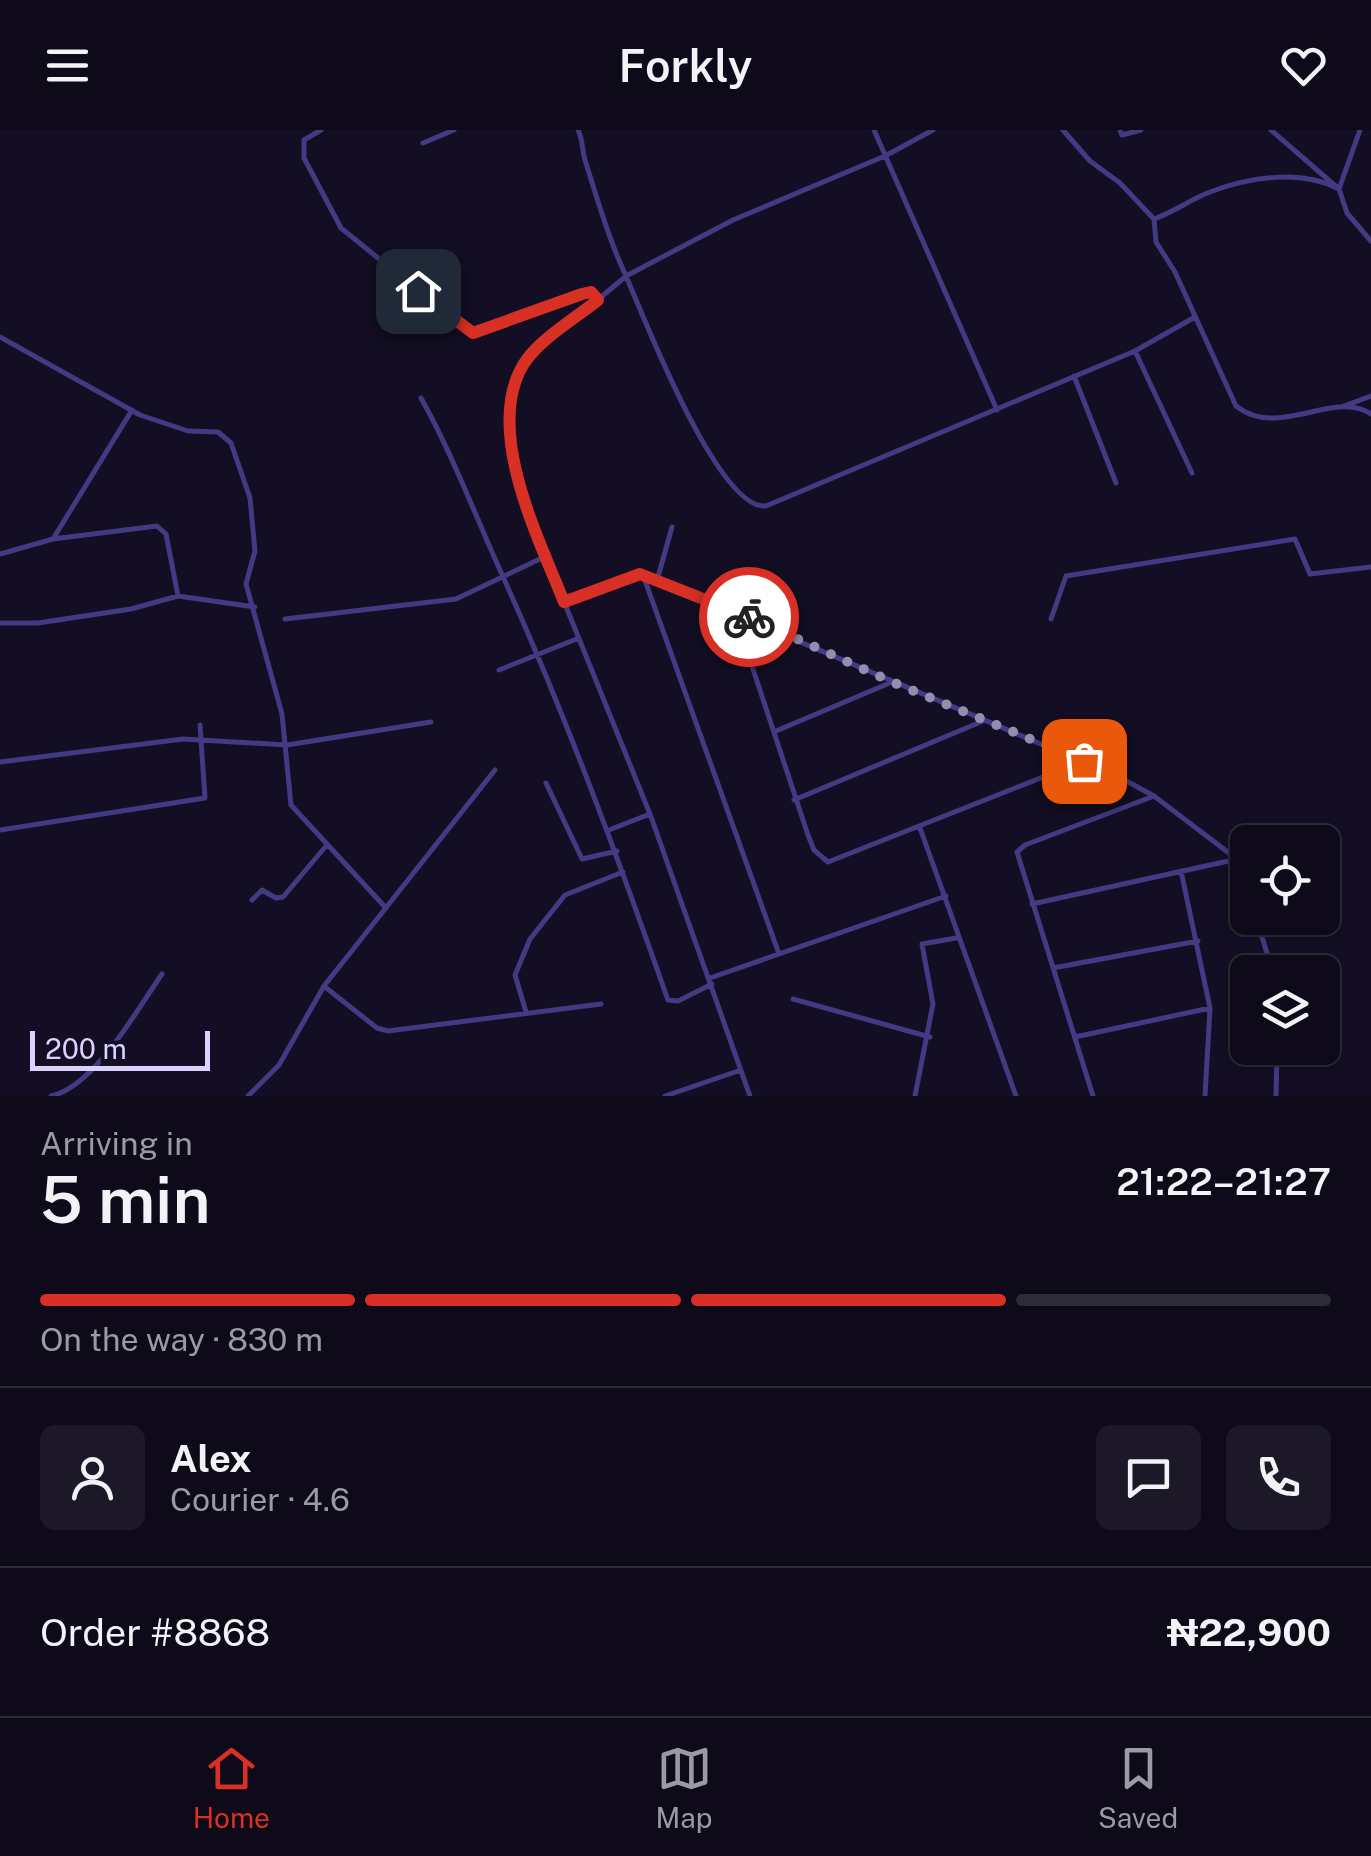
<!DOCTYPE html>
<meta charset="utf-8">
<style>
body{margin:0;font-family:"Public Sans",sans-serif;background:#1c1827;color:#f1f3f6;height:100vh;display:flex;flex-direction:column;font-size:38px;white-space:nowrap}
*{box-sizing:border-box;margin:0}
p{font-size:32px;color:#9b9aa2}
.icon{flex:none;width:55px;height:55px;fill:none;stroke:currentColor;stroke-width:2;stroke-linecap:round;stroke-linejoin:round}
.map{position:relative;height:966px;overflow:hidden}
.drawer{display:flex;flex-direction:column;background:#0e0a1a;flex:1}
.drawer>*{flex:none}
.tools{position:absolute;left:1230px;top:695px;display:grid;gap:20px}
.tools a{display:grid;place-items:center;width:110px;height:110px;border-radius:15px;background:#0e0a1a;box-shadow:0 2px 8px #0004,0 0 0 2px #2e2b39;font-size:50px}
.scale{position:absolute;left:30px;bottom:25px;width:180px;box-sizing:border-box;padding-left:10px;border:5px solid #dad1fe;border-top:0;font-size:28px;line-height:35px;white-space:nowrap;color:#dad1fe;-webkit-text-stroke:8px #130e23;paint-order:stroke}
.pin{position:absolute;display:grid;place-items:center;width:85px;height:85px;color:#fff;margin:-42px;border-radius:20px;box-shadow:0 5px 15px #0006}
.courier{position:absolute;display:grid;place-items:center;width:100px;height:100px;margin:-50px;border:8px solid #d93025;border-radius:50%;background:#fff;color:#222;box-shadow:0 2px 12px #0007}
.head em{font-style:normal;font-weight:600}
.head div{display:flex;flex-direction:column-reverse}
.head{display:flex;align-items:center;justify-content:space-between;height:170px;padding:0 40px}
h1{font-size:65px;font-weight:600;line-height:75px}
.bar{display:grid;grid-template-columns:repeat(4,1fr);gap:15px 10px;align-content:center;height:120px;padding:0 40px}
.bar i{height:12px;border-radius:8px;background:#2e2b39}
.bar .on{background:#d93025}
.bar p{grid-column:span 4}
.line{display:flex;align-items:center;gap:25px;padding:0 40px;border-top:2px solid #2e2b39}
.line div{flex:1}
.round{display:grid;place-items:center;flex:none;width:105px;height:105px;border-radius:15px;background:#1c1827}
header{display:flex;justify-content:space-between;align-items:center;height:130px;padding:0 40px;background:#0e0a1a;font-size:45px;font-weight:600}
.menu{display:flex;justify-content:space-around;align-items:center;height:140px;border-top:2px solid #2e2b39;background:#0e0a1a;font-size:28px;color:#9b9aa2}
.menu a{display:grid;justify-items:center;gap:5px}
.menu .on{color:#d93025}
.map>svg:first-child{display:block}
</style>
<header><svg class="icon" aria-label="menu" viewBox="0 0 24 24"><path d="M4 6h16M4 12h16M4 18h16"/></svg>Forkly<svg class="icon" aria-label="heart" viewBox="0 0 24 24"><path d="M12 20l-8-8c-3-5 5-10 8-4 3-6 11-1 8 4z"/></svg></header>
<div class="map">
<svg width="1371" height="966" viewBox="0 0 1371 966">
<rect width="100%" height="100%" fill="#130e23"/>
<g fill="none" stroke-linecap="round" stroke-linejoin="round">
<!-- street -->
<path stroke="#423a82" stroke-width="5" d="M321,0L304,10V28L341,98L469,202L583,163H591L598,169
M578,0C583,10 582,20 585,30C597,68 609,110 626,146C644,187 718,381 766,376L1135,221L1195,187
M874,0L997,280
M1063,0L1090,31L1120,53L1154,89L1156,112L1175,142L1236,276C1278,310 1334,259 1371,284
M1120,0L1122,5L1141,0
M1271,0L1339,59L1347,83L1371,111
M423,13L454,0
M1154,89C1174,82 1191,69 1210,62C1250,47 1301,39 1339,59L1360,0
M0,207L140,285L188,301L218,302L231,313L250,368L255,421L246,454L282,584L291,675L386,778
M1135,221L1192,343
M1074,246L1116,353
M421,268C454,327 476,388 504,449C566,586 618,728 668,870L678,871L712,854
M1341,277L1371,266
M53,409L132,280
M0,424L53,409L157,396L166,404L178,466
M643,445L779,824
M658,447L672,397
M564,472L640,444L1121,648L1154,666L1229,723L1248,761
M285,489L456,469L546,426
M756,489L748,513L751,533L808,705L814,720L828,732L1081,632
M1051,489L1066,446L1295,409L1310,444L1371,437
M0,493H38L131,479L178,466L255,477
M499,540L579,508
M776,601L892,552
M0,632L183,609L287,615L431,592
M546,653L582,729L617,721
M794,670L983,591
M920,698L1016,966
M0,700L205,668L200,595
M609,700L650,684
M1181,741L1210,878L1205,966
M252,770L262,760L276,768L283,767L326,716
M1032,774L1233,730
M1256,788L1273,842
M1053,838L1198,811
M710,848L946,766
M325,857L377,898L388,901L601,874
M793,869L930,907
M526,882L515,845L530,809L565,765L623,742
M1075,907L1210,878
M51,966C94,957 137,880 162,844
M248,966L279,935L324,856L495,640
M665,966L741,940
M750,966L650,684L520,363L510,293L516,254L529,228L626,146L733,90L885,26L933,0
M915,966L933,874L922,814L956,808
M1093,966L1017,722L1025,715L1154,666
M1276,966L1277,918"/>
</g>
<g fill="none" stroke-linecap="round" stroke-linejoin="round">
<!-- done -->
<path stroke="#948db1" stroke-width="10" stroke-dasharray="0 18" d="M749,487L892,552L1084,631"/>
<!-- route -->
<path stroke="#d93025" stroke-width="12" d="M418,161L473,203L582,164L591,162L598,170C576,188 538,210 523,235C484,301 539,409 564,472L640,444L749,487"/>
</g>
</svg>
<div class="tools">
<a><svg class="icon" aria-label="locate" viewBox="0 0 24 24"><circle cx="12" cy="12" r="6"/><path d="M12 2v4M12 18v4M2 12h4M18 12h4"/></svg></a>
<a><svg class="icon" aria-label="layers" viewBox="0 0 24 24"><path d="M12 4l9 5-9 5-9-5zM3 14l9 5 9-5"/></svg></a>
</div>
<div class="scale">200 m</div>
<div class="pin" style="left:1084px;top:631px;background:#ea580c"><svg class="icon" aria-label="bag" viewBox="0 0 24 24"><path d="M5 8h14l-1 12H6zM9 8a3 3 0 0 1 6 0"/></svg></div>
<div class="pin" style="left:418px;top:161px;background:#1f2937"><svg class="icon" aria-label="home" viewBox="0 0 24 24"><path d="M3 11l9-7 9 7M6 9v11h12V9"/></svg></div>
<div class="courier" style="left:749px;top:487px"><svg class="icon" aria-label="bike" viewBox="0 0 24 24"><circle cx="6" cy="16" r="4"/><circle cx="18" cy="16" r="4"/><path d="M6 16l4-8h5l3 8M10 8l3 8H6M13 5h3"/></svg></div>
</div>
<section class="drawer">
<div class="head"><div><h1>5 min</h1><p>Arriving in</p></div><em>21:22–21:27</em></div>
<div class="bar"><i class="on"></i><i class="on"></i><i class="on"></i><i></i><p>On the way · 830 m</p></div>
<div class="line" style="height:180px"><a class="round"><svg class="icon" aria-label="person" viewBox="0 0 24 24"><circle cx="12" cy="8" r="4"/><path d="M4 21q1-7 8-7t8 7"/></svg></a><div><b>Alex</b><p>Courier · 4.6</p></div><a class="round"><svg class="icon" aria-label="chat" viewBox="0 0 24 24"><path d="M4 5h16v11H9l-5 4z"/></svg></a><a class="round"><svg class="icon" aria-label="phone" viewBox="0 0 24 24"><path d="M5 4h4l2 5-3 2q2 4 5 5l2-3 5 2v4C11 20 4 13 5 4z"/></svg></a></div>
<div class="line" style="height:130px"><div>Order #8868</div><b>₦22,900</b></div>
</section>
<nav class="menu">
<a class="on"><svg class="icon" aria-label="home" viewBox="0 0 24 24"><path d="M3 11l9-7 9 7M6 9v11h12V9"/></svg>Home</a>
<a><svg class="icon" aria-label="map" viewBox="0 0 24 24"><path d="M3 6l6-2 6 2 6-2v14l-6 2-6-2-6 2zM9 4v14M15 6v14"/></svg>Map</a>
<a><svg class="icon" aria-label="saved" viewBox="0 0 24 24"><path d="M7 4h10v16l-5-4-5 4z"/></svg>Saved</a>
</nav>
